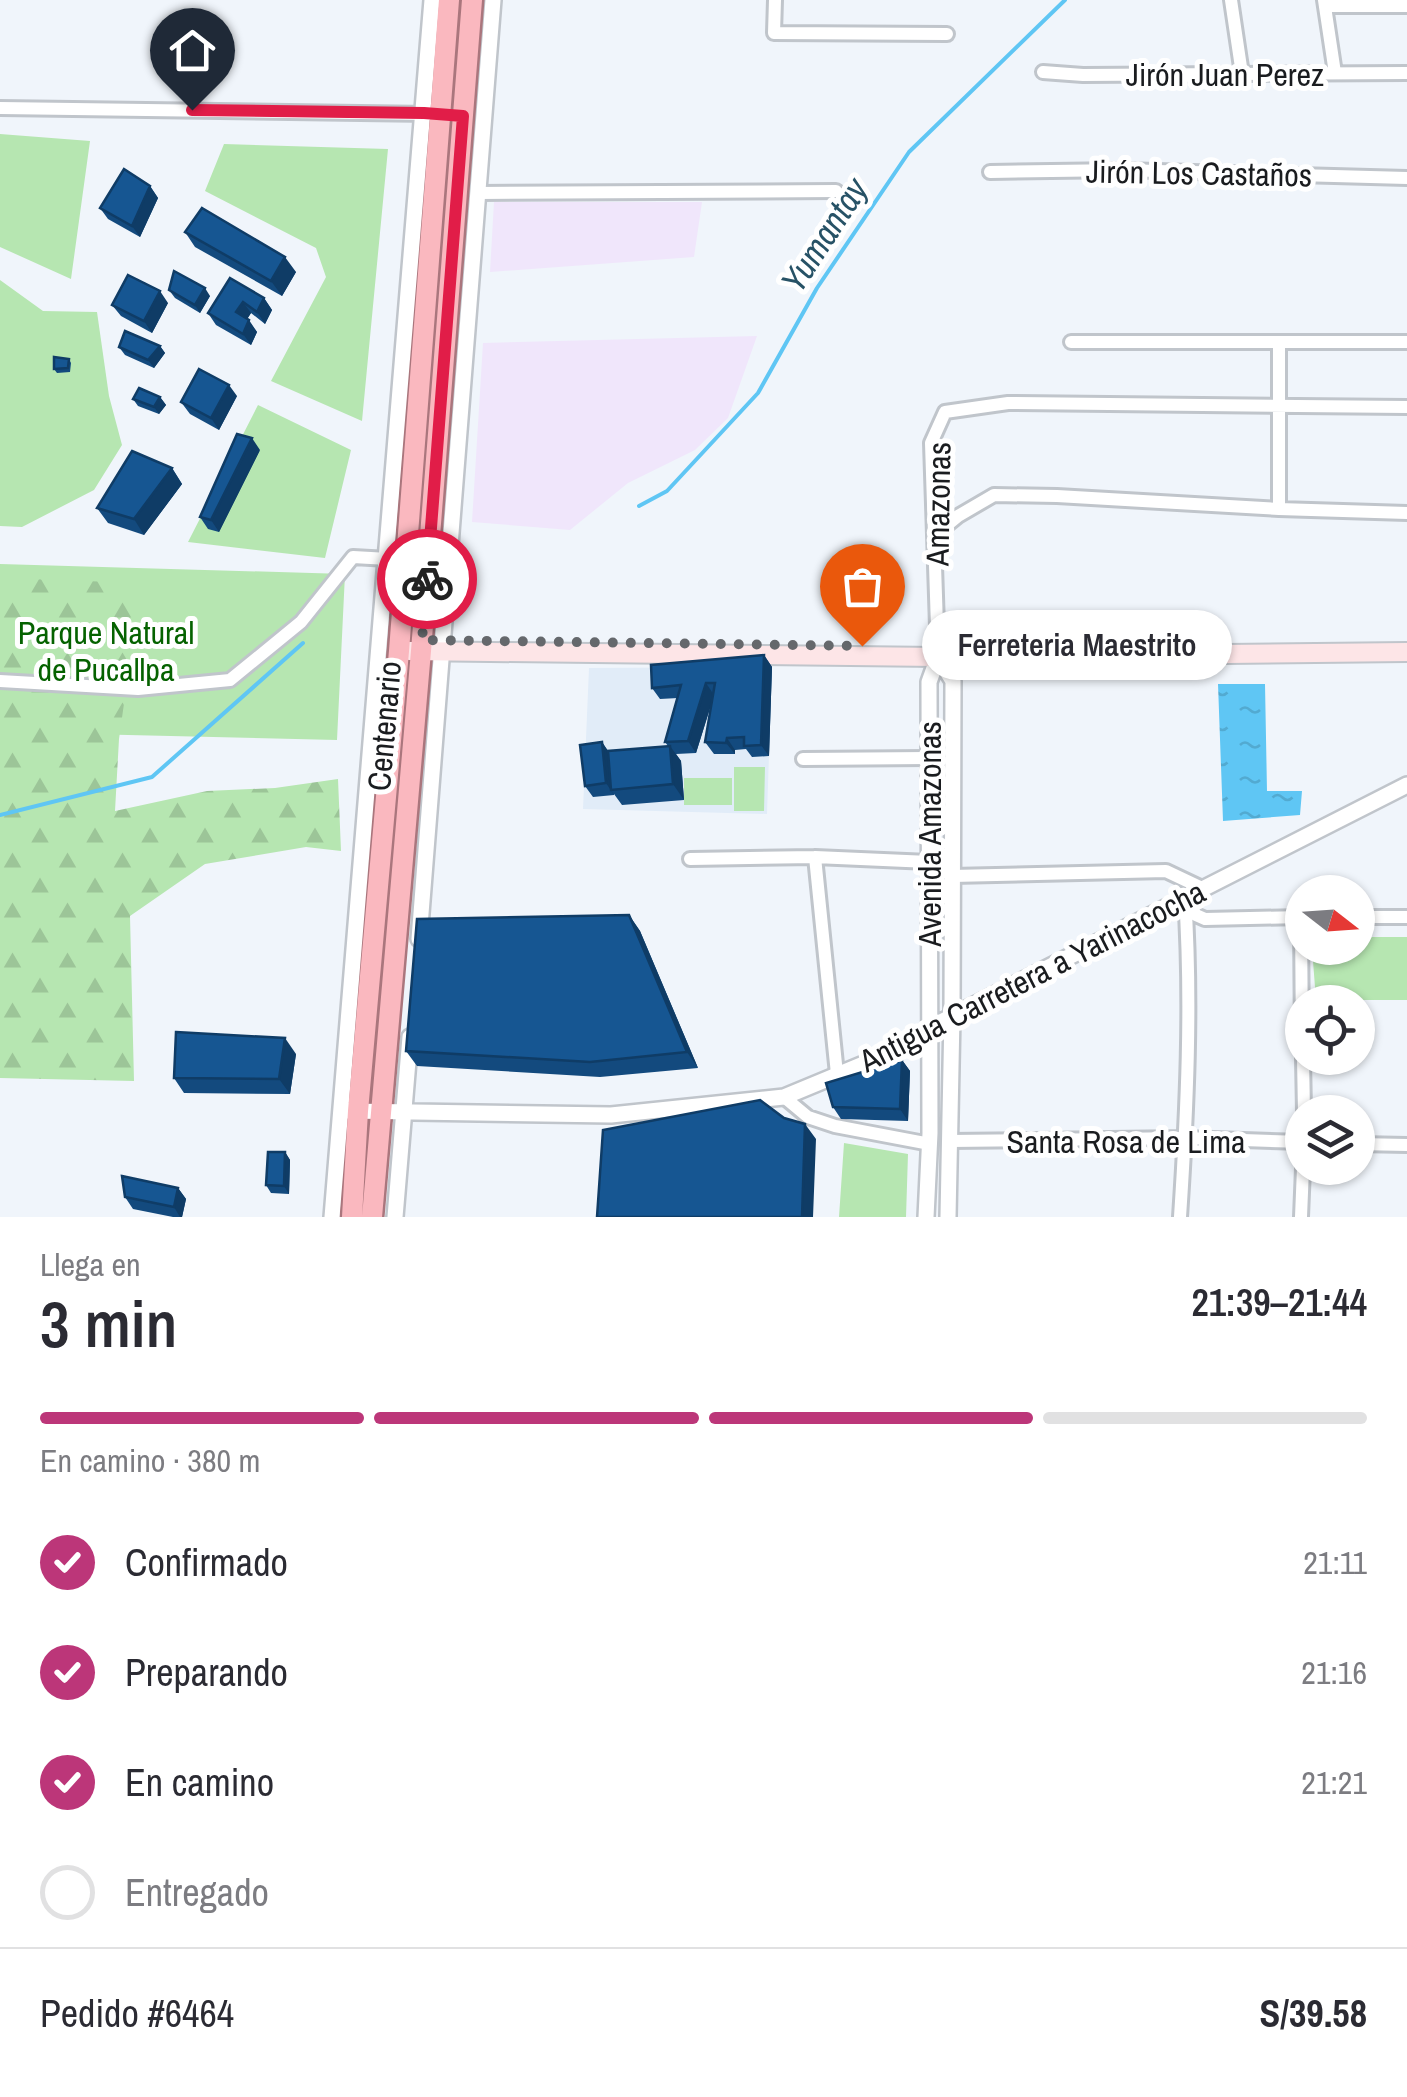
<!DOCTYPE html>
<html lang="es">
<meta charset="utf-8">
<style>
body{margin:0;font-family:"Archivo Narrow",sans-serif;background:#f7f7f7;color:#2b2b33;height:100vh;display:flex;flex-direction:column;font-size:38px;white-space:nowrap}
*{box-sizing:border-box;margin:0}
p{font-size:32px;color:#7c7c81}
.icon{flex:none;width:55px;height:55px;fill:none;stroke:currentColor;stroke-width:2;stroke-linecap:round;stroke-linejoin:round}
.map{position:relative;height:1217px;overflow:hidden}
.drawer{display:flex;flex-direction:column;background:#fff;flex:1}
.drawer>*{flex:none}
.needle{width:65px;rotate:107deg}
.tools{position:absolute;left:1285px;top:875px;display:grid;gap:20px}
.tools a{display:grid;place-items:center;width:90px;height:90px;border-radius:50%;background:#fff;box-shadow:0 2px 8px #0004;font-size:50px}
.pin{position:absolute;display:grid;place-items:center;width:85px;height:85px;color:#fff;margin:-102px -42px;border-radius:50% 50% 50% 0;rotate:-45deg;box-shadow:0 0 10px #0007}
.pin .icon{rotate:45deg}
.courier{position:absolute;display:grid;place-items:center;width:100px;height:100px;margin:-50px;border:8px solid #e11d48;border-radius:50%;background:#fff;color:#222;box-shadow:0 2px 12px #0007}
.bubble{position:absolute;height:70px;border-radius:35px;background:#fff;box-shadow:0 2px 8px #0004;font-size:32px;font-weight:600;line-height:70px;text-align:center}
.head em{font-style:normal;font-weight:600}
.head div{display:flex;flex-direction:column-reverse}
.head{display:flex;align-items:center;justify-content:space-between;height:170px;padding:0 40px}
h1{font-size:65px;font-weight:600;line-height:75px}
.bar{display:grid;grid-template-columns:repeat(4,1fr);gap:15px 10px;align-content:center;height:120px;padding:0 40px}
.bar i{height:12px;border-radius:8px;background:#e1e1e2}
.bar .current{background:#bc3679}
.bar p{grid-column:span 4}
.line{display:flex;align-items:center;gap:25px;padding:0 40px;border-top:2px solid #e1e1e2}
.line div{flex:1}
ol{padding:0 40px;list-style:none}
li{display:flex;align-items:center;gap:30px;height:110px}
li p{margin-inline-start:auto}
li .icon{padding:10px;border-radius:50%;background:#bc3679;color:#fff;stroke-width:4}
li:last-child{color:#7c7c81}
li i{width:55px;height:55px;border:5px solid #e1e1e2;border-radius:50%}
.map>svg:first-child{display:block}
</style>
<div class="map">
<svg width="1407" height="1217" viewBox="0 0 1407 1217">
<defs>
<pattern id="forest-firs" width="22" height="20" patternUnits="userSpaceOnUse" patternTransform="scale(2.5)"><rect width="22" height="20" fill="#b6e6b1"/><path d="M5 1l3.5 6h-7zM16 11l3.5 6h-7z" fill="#9cc598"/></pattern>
<pattern id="water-ripples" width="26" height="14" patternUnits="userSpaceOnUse" patternTransform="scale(2.5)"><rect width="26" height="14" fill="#5fc6f4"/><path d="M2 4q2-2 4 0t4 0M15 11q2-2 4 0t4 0" fill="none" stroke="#52aad1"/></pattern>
</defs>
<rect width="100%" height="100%" fill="#f0f5fb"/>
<!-- industrial -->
<path fill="#f0e6fb" d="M494,202H702L694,257L490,272Z
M757,336L728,418L695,450L628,483L570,530L472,522L483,343Z"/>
<!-- built -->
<path fill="#e1ecf8" d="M772,667L767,814L583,809L589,668Z"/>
<!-- green -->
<path fill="#b6e6b1" d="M0,134L90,141L71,279L0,247Z
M224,144L388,149L362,421L271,381L326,277L316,248L205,191Z
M0,280L43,311L97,312L109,396L122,445L94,490L22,527L0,526Z
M258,405L351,450L325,558L188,542Z
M0,564L345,574L337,740L0,732Z
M734,767H765L764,811H734Z
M684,778H732V805H684Z
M1358,937H1407V1000H1316L1312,948H1358Z
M844,1143L908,1154L906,1217H839Z"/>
<!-- forest -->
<path fill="url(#forest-firs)" d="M0,578L141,583L119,739L115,811L207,791L275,788L338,779L341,851L306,847L205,864L130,916L134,1081L0,1078Z"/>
<!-- water -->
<path fill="url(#water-ripples)" d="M1218,684H1265L1267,791H1302L1300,815L1223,821Z"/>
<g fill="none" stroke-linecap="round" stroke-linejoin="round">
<!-- stream -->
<path stroke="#5fc6f4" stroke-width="4" d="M639,506L667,491L758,393L817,288L909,152L1065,0
M0,815L152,777L303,643"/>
<defs>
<path id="minor" d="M775,0L774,33L947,34
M1231,0L1242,74
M1324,0L1335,73
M1325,6H1407
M1043,72L1083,75L1407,73
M0,108L431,114
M990,172L1122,170L1407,178
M478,193L836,191
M1071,342H1407
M1279,342V509
M936,534L958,516L994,495L1057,496L1279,509L1407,513
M938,657L931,443L945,412L1008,403L1407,407
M0,681L138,689L230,680L301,622L353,557L406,560
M803,759L928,758
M815,857L837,1074
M690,859L815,857L929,862
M952,876L1166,871L1204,889
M1186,899L1196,915L1205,919L1302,917
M1301,917L1302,1046
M1358,917H1407
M1303,1058L1304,1112
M784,1097L808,1117L835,1126L930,1144
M950,1141L1185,1138L1302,1142
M1358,1144L1407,1145
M1180,1217C1187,1111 1192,1003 1185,897
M1301,1217L1303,1168"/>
<path id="tertiary" d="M938,657L953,681L952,1016L948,1217
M419,939L493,0
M349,1111L611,1115L784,1097L895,1051L929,1028L1407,785
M332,1217L432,0
M395,1217L410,1037
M926,1217L930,1133L929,682L938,657"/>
<path id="secondary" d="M409,651L938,657L1407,652"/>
<path id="trunk" d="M352,1217L358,1111L399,651L449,0
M372,1217L421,651L472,0"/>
</defs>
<!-- minor casing -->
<use href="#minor" stroke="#c0c5cb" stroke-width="18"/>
<!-- tertiary casing -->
<use href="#tertiary" stroke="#c0c5cb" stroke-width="20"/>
<!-- secondary casing -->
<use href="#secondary" stroke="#c0c5cb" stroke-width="22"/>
<!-- trunk casing -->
<use href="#trunk" stroke="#aa767d" stroke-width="25"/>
<!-- minor -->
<use href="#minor" stroke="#fff" stroke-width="12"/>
<!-- tertiary -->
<use href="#tertiary" stroke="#fff" stroke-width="15"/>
<!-- secondary -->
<use href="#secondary" stroke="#fde5e7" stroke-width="18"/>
<!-- trunk -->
<use href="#trunk" stroke="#fab8bf" stroke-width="20"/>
</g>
<!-- wall -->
<path fill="#134a7e" d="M150,186L158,198L140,237L108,219L100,208Z
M185,232L296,272L282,296L195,247Z
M169,290L210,296L200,313L175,298Z
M264,298L272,310L265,324L251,313L247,319L257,332L251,345L216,325L208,313Z
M168,303L152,333L121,316L112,305Z
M160,346L165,353L154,368L125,355L119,347Z
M69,359L71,363L70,372L57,373L54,369Z
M237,396L219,430L190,414L181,402Z
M160,397L166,405L159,414L138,406L133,399Z
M260,450L219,532L208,529L200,517Z
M172,468L182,484L144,535L108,523L97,508Z
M764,655L772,667L769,756L752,757L746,749L735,750V754H714L705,742L712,702L696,753L676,754L681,761L684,800L622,805L614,794V795L593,797L585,786L602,742L608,751L668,746L665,742L678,698L660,699L652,688Z
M629,915L640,931L698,1068L600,1077L417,1066L406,1051Z
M296,1054L290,1094L184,1093L174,1078Z
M902,1060L910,1071L908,1121L841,1119L833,1107Z
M285,1152L290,1160L289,1194L271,1193L266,1185Z
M178,1188L186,1199L182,1217H173L133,1209L125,1197Z"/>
<!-- shaded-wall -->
<path fill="#0f3c66" d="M150,186L158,198L140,237L132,226Z
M285,257L296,272L282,296L271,281Z
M205,288L210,296L200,313L195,305Z
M160,291L168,303L152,333L144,321Z
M264,298L272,310L265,324L257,312Z
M243,302L251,313L244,324L236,312Z
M249,320L257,332L251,345L243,334Z
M160,346L165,353L154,368L148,360Z
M229,385L237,396L219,430L211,418Z
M160,397L166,405L159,414L154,407Z
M252,438L260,450L219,532L211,520Z
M172,468L182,484L144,535L134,519Z
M764,655L772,667L769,756L761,745Z
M706,683L714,695L696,753L688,741Z
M727,738L735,750V754L726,743Z
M602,742L610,754L611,790L614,795L606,783Z
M670,746L681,761L684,800L673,784Z
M629,915L640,931L698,1068L687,1052Z
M285,1038L296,1054L290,1094L279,1079Z
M902,1060L910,1071L908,1121L900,1109Z
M805,1124L816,1139L813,1217H802Z
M285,1152L290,1160L289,1194L284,1186Z
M178,1188L186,1199L182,1217H180L174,1207Z"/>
<!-- building -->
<path fill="#165692" stroke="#0f3c66" stroke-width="2.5" d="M124,169L150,186L132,226L100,208Z
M202,208L285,257L271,281L185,232Z
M174,271L205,288L195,305L169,290Z
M128,275L160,291L144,321L112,305Z
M230,278L264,298L257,312L243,302L236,312L249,320L243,334L208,313Z
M125,331L160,346L148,360L119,347Z
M54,357L69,359L68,368L54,369Z
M199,369L229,385L211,418L181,402Z
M139,388L160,397L154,407L133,399Z
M237,434L252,438L211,520L200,517Z
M132,451L172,468L134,519L97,508Z
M764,655L761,745L744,746V737L727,738L726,743L705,742L715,683H706L688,741L665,742L681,685L652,688L651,665Z
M602,742L606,783L585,786L580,745Z
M670,746L673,784L611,790L608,751Z
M629,915L687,1052L590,1062L406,1051L417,919Z
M176,1032L285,1038L279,1079L174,1078Z
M902,1060L900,1109L833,1107L826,1083Z
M760,1100L784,1118L805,1124L802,1217H597L603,1130Z
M268,1152H285L284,1186L266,1185Z
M122,1176L178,1188L174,1207L125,1197Z"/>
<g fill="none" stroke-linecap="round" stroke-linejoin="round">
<!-- done -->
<path stroke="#65686c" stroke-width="10" stroke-dasharray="0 18" d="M427,579L422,640L862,646"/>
<!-- route -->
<path stroke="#e11d48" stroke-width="12" d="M192,110L424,113L463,116L427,579"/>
</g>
<g text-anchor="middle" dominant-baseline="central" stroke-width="10" stroke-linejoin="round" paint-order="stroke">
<!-- street labels -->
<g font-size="32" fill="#1a1c1f" stroke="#fff">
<text x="1225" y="74">Jirón Juan Perez</text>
<text transform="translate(1199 173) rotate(1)">Jirón Los Castaños</text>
<text transform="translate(938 504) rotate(-89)">Amazonas</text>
<text transform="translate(384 726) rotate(-85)">Centenario</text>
<text transform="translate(929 834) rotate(-90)">Avenida Amazonas</text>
<text transform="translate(1032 976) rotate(-27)">Antigua Carretera a Yarinacocha</text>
<text x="1126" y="1141">Santa Rosa de Lima</text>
</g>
<!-- park labels -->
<g font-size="32" fill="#056200" stroke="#fff">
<text x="106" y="632">Parque Natural<tspan x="106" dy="37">de Pucallpa</tspan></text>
</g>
<!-- water labels -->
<g font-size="35" font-style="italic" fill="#275266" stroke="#fff">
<text transform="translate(824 235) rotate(-57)">Yumantay</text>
</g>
</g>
</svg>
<div class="tools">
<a><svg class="needle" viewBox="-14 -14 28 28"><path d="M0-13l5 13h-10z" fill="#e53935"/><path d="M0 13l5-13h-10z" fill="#7c7c81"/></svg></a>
<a><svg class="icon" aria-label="locate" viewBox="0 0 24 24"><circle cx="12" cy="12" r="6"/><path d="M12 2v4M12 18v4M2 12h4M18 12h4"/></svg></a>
<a><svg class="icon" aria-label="layers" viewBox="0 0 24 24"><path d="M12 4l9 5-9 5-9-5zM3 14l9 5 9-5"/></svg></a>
</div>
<div class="pin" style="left:862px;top:646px;background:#ea580c"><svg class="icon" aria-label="bag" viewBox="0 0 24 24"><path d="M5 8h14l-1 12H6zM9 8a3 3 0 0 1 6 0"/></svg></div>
<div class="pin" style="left:192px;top:110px;background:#1f2937"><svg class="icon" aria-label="home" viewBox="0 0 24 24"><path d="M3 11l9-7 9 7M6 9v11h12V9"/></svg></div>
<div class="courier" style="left:427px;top:579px"><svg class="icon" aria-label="bike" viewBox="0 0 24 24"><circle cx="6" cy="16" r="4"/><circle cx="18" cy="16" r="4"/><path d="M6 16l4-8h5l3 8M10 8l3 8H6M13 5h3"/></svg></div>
<div class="bubble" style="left:922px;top:610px;width:310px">Ferreteria Maestrito</div>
</div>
<section class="drawer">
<div class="head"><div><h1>3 min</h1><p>Llega en</p></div><em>21:39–21:44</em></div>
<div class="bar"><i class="current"></i><i class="current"></i><i class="current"></i><i></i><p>En camino · 380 m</p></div>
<ol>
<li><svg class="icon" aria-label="check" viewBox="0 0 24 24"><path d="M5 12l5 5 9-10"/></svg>Confirmado<p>21:11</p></li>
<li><svg class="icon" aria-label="check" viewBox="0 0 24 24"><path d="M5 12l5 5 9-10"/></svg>Preparando<p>21:16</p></li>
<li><svg class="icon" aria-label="check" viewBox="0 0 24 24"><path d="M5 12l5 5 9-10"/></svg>En camino<p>21:21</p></li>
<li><i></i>Entregado</li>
</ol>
<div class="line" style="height:130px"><div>Pedido #6464</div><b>S/39.58</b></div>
</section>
